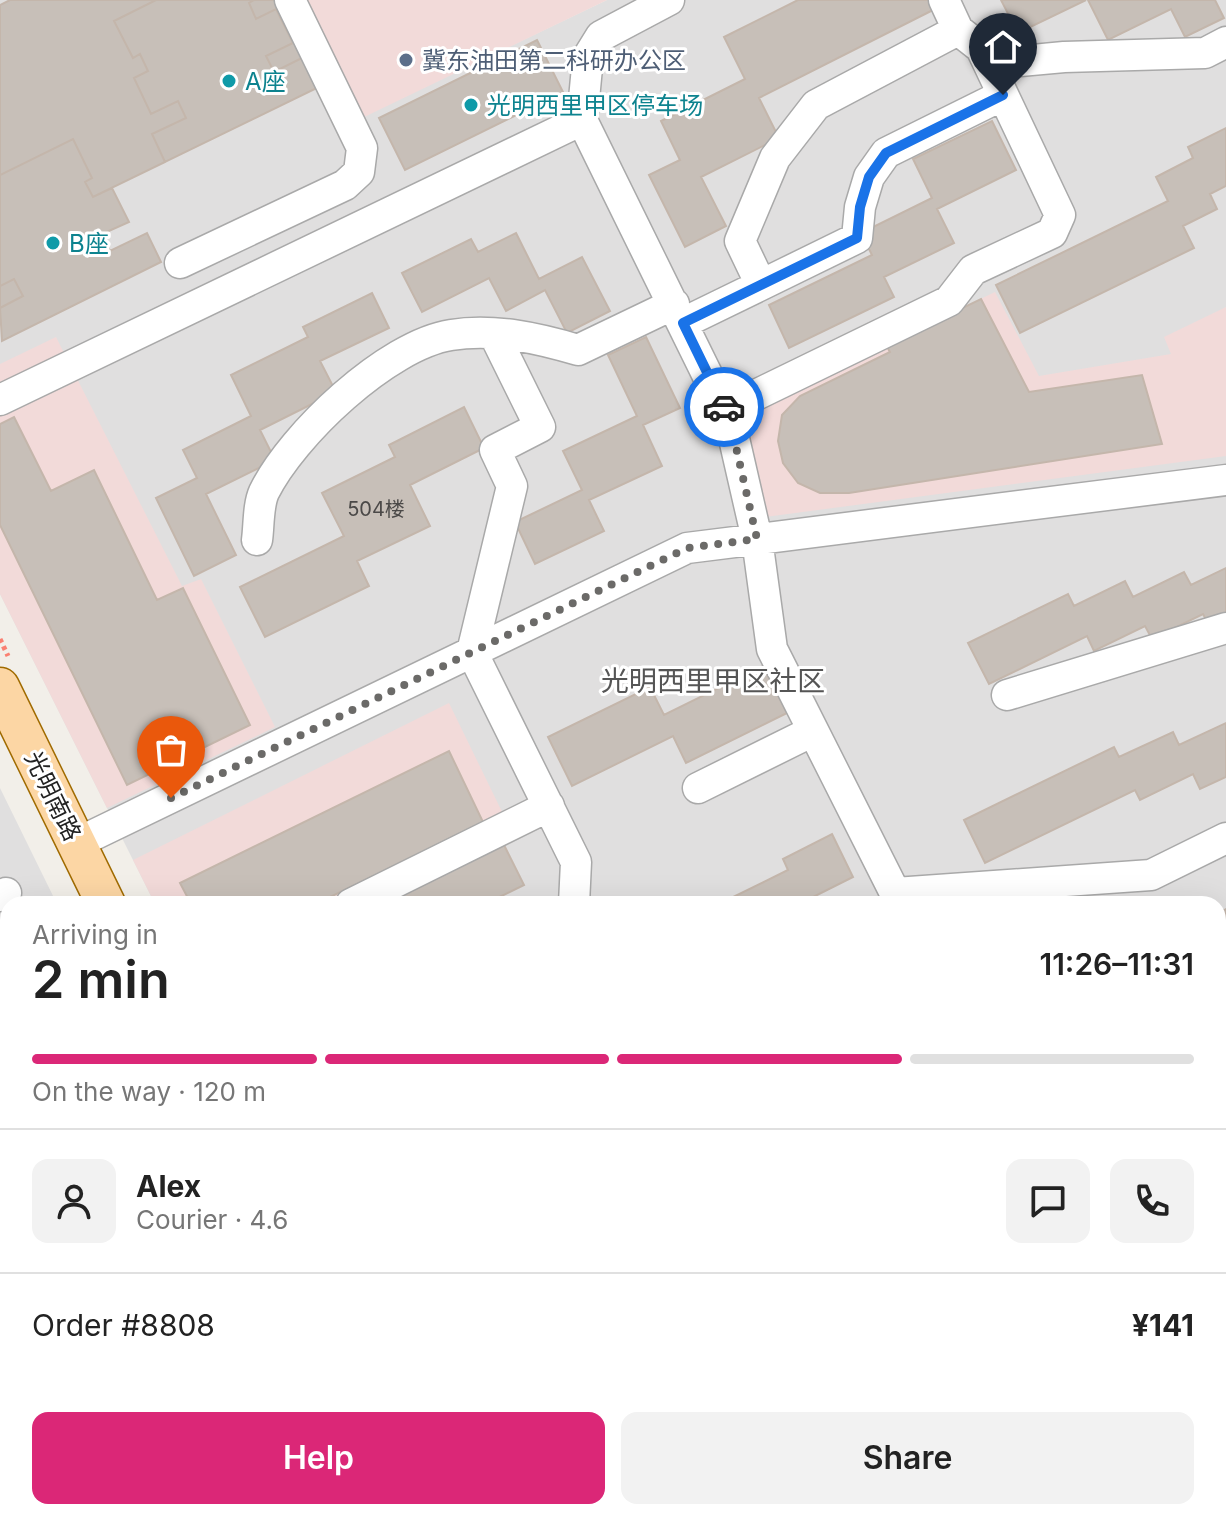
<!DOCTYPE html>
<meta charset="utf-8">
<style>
body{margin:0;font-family:Inter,"Noto Sans SC",sans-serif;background:#f2f2f2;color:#222;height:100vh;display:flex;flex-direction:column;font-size:30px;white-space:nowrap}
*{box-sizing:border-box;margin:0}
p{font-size:26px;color:#767676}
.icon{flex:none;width:44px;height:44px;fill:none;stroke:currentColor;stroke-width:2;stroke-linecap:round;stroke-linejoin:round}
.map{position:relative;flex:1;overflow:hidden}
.details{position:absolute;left:0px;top:896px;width:1226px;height:624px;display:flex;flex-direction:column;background:#fff;border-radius:24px 24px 0 0;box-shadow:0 8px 32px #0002}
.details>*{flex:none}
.pin{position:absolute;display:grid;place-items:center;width:68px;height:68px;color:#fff;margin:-82px -34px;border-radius:50% 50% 50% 0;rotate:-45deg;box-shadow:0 0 8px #0007}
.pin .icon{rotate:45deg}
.courier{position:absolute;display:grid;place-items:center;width:80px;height:80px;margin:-40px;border:6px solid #1a73e8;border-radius:50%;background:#fff;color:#222;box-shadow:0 2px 10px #0007}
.summary em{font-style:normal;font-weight:600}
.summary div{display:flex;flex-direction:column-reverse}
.summary{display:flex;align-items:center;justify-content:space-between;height:136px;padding:0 32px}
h1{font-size:52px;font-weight:600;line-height:60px}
.bar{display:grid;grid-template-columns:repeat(4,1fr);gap:12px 8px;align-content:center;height:96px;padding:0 32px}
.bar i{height:10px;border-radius:6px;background:#e0e0e0}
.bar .selected{background:#db2777}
.bar p{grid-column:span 4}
.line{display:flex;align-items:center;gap:20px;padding:0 32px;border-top:2px solid #e0e0e0}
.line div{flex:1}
.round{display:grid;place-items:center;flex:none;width:84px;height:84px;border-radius:16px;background:#f2f2f2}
.primary-button{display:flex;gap:16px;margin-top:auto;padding:16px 32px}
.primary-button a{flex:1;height:92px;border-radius:16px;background:#db2777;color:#fff;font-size:32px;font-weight:600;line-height:92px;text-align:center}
.primary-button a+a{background:#f2f2f2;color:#222}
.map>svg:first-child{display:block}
</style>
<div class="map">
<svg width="1226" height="1520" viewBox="0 0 1226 1520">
<rect width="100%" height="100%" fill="#f2efe9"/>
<!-- residential -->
<path fill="#e0dfdf" d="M0,0H301L358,119L607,0H1226V1144L1218,1148V904H155L0,594Z
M0,788L57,904H8V1382L0,1386Z"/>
<!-- commercial -->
<path fill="#f2dad9" d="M301,0H607L358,120Z
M995,292L1039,376L1171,354L1164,337L1226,307V456L765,517L744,413Z
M56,337L182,586L201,579L275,727L107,808L0,594V364Z
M449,703L507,822L340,904H155L133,860Z
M1226,1144V1507L1218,1511V1148Z
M455,1512H1216L1200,1520H459Z"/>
<!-- education -->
<path fill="#ffffe5" d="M8,1411V1512H320L324,1520H0V1415Z"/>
<!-- building -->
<path fill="#c7bfb8" stroke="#c4b6ab" stroke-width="2" d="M10,0H156L114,21L133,58L140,54L148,71L134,78L151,114L178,101L186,118L152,134L165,162L93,197L85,182L92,178L73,139L0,175V5Z
M156,0H254L249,3L256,19L276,9L293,43L266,56L274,72L310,54L325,84L165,162L152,134L186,118L178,101L151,114L134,78L148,71L140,54L133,58L114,21Z
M254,0H284L310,54L274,72L266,56L293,43L276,9L256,19L249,3Z
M798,0H930L935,9L759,98L779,138L701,177L726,226L685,247L649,175L680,160L661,121L745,79L724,37Z
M1001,0H1086L1018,33Z
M1088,0H1215L1224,18L1185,37L1171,9L1108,40Z
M537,40L563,92L405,170L379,118Z
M992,121L1016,170L937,209L954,243L884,277L894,297L789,348L769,305L872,255L861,233L932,198L913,159Z
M1226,128V186L1210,194L1217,209L1183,226L1194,248L1020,333L996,285L1168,201L1156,177L1193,158L1188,147Z
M73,139L92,178L85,182L93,197L112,188L129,222L102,234L110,251L147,233L161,262L2,341L0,308L23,296L14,279L0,286V175Z
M516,233L539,279L582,257L610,311L567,333L545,290L506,311L489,278L422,312L402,273L471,239L478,252Z
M14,279L23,296L0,308V286Z
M372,293L389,328L320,361L336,392L260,430L275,460L206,494L236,555L194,576L156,498L197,478L183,450L251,416L231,375L308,337L303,327Z
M981,299L1029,392L1142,375L1162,444L849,493H820L798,483L783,463L778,441L782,415L800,396L890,352L886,345Z
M646,337L680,408L643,425L662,466L589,500L604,531L535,564L515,522L582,490L563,451L637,416L608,355Z
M464,407L484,448L410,485L430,526L357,561L369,586L265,637L240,587L344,536L322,493L395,457L389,445Z
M14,417L51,491L94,470L157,600L183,588L250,725L127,785L0,525V424Z
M1226,568V619L1210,627L1203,614L1152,639L1145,626L1094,651L1087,636L989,684L968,643L1068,594L1074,606L1125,581L1133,597L1184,572L1191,585Z
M763,666L787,713L686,763L673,736L572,786L548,737L650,687L664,715Z
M1226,723V777L1200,789L1193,774L1140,800L1135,790L985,863L964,820L1114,747L1119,757L1173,732L1179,745Z
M449,751L483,822L316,904H191L180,883Z
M832,834L853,877L805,901L806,904H719L788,870L783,859Z
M502,841L524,885L485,904H374Z
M1226,909V957L1218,961V913Z
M8,969V1016L0,1019V973Z
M8,1126V1186L0,1190V1130Z
M1226,1154V1211L1218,1215V1158Z
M1226,1256V1324L1218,1327V1260Z
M8,1304V1352L0,1355V1308Z
M1225,1417L1226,1497L1218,1501V1421Z
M8,1418V1465L0,1449V1422Z
M31,1512H80L83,1520H35Z
M254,1512H310L294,1520H258Z
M512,1512H543L526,1520H516Z
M704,1512H751L755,1520H708Z
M968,1512H1004L1008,1520H972Z
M1020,1512H1053L1057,1520H1008Z"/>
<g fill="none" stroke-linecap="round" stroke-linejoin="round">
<defs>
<path id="minor" d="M669,0L601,36L588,57L582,120L730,421L757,539L772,649L895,893L1151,875L1226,838
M989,64L1064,57L1205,53L1226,42
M180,263L345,185L359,172L362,148L290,0
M761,285L857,238L860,207L869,177L886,153L1003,95
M683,323L761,285L740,241L775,158L816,105L958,30
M494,334L540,427L495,450L512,486L472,652L576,862L574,904
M0,400L582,120
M725,410L949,301L973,270L1052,233L1060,215L981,48L958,30L944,0
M257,540C259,526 258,505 264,492C292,435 387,345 451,335C493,328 538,338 578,350L674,304
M1007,695L1226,628
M698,788L813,731
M77,843L687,548L1226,480
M0,896L6,893
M351,904L549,806
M0,1059L8,1055
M0,1223L8,1219
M1218,1233L1226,1229
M1218,1386L1226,1382
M0,1396L8,1392
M4,1481L8,1490
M18,1512L22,1520
M656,1512L660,1520
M779,1512L783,1520
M1091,1512L1095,1520
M1194,1512L1198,1520
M553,1520L569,1512
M879,1520L895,1512"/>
<path id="major" d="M0,687L106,904
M405,1512L409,1520"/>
</defs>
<!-- minor casing -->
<use href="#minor" stroke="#a9a9a9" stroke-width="33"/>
<!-- major casing -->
<use href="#major" stroke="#a06b00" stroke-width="41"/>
<!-- path -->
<path stroke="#fa8072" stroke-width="5" stroke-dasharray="4 4" stroke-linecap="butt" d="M0,639L8,656"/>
<!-- minor -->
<use href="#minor" stroke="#fff" stroke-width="30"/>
<!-- major -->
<use href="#major" stroke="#fcd6a4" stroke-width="38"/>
</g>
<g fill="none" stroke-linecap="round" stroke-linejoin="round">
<!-- done -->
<path stroke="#6b6a68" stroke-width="8" stroke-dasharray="0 14.4" d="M171,798L687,548L757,539L730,421L724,407"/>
<!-- route -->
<path stroke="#1a73e8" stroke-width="10" d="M724,407L683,323L857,238L860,207L869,177L886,153L1003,95"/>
</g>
<!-- markers -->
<circle fill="#5c6f8a" stroke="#fff" stroke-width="3" cx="406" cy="60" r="8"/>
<g fill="#0f9aa8" stroke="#fff" stroke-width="3">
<circle cx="229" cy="81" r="8"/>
<circle cx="471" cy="105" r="8"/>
<circle cx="53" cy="243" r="8"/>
</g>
<g text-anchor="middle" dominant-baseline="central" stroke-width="6" stroke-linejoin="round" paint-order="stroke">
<!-- number labels -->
<g font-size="20" fill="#4b4948">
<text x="376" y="509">504楼</text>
</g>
<!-- service labels -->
<g font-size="24" fill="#4e5e75" stroke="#fff" text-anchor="start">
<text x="422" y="60">冀东油田第二科研办公区</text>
</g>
<!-- culture labels -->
<g font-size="24" fill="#0d838f" stroke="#fff" text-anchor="start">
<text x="245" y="81">A座</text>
<text x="487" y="105">光明西里甲区停车场</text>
<text x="69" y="243">B座</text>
</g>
<!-- street labels -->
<g font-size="24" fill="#222" stroke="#fff">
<text transform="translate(53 796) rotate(64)">光明南路</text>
</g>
<!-- quarter labels -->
<g font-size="28" fill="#555" stroke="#fff">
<text x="713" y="681">光明西里甲区社区</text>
</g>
</g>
</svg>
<div class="pin" style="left:171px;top:798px;background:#ea580c"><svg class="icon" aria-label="bag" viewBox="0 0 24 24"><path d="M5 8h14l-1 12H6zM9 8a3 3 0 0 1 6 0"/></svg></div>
<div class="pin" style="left:1003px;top:95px;background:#1f2937"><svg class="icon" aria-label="home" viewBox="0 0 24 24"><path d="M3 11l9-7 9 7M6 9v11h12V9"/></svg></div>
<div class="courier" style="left:724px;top:407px"><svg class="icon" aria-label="car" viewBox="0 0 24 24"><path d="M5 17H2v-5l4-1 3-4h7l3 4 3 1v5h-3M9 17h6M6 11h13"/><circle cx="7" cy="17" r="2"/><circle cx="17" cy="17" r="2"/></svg></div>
<section class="details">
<div class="summary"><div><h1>2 min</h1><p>Arriving in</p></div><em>11:26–11:31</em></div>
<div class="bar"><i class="selected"></i><i class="selected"></i><i class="selected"></i><i></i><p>On the way · 120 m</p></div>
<div class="line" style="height:144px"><a class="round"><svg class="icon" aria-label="person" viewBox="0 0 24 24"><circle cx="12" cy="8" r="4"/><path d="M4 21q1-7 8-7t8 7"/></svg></a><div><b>Alex</b><p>Courier · 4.6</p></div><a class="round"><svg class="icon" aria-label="chat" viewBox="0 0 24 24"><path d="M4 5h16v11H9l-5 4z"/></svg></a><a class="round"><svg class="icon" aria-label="phone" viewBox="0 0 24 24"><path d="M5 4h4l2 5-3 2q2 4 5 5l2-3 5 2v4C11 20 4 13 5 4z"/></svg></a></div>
<div class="line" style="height:104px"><div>Order #8808</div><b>¥141</b></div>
<div class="primary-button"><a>Help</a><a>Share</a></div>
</section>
</div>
